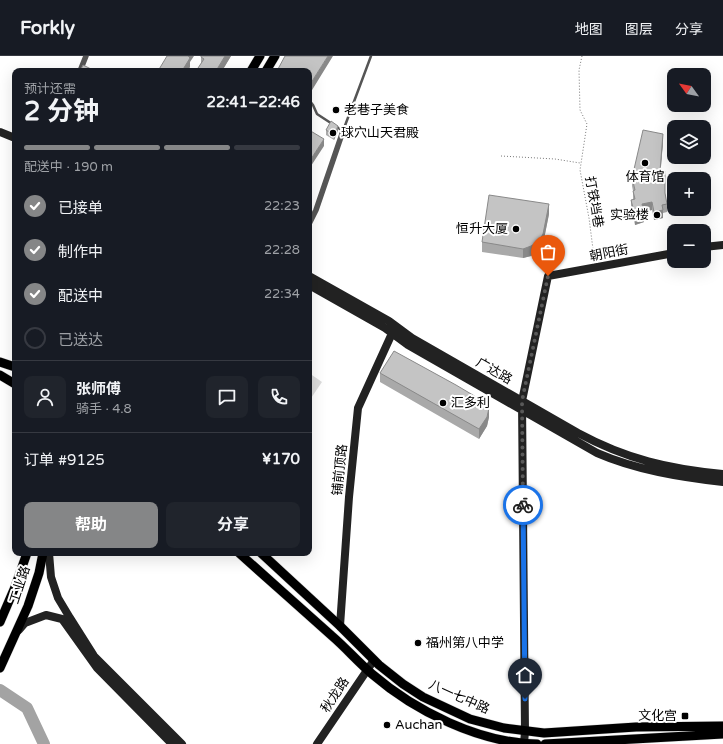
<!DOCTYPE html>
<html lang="zh">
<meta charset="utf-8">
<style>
body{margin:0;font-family:"Varela Round","Noto Sans SC",sans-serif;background:#20242c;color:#f1f3f6;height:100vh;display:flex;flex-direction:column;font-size:15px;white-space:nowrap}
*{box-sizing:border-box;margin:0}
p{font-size:13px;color:#9ea1a6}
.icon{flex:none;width:22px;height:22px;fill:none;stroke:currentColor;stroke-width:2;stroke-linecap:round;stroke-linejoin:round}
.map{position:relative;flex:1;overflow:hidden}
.drawer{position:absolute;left:12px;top:12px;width:300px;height:488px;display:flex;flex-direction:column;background:#171b24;border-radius:8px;box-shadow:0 4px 16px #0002}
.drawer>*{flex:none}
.needle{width:26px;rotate:303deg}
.controls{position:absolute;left:667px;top:12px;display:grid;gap:8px}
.controls a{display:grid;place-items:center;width:44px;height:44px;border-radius:8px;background:#171b24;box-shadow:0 4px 16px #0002;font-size:20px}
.pin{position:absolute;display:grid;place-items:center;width:34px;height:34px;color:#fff;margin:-41px -17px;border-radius:50% 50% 50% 0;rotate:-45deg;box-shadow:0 0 4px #0007}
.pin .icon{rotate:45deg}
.courier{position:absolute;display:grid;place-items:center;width:40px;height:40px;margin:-20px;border:3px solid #1a73e8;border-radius:50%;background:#fff;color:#222;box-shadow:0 1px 5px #0007}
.summary em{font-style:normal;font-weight:700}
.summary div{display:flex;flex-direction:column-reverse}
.summary{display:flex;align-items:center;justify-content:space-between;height:68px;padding:0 12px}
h1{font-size:26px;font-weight:700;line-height:30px}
.bar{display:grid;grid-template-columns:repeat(4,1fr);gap:6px 4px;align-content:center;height:48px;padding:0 12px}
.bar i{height:5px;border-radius:3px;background:#363941}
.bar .active{background:#858687}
.bar p{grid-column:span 4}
.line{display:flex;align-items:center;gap:10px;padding:0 12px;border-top:1px solid #363941}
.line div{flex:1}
.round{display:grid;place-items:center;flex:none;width:42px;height:42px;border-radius:8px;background:#20242c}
ol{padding:0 12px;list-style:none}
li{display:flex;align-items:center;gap:12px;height:44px}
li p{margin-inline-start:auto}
li .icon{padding:4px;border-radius:50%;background:#858687;color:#fff;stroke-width:4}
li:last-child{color:#9ea1a6}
li i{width:22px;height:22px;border:2px solid #363941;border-radius:50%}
.button{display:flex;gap:8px;margin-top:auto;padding:8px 12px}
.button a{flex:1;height:46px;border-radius:8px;background:#858687;color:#fff;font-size:16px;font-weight:700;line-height:46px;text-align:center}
.button a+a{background:#20242c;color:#f1f3f6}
header{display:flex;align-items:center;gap:24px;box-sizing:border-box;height:56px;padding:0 20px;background:#171b24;border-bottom:1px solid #363941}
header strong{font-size:19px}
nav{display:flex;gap:22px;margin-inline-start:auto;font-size:14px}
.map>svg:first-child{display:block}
</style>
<header>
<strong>Forkly</strong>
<nav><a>地图</a><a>图层</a><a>分享</a></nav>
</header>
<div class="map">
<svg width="723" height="688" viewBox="0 0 723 688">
<rect width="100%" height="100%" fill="#fff"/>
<!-- green -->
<path fill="#dcdcdc" d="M309,317L322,326L309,345Z"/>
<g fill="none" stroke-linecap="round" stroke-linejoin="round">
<!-- river -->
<path stroke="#a3a3a3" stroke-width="12" d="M0,634L27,652L44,688"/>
<defs>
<path id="primary" d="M251,15L260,0
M266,15L275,0
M0,306L15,311
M0,319L15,328
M239,497C270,525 301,552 332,580C346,592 358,606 372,618C415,655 479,687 537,688
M261,497L340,570L379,609L403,628L423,641L470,663L504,672L544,677L636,671L723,670
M0,566L15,531L27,497
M0,612L28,550L39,517L43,497
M545,688L723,678"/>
</defs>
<!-- primary casing -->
<use href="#primary" stroke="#dbdbdb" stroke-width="10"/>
<!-- path -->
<path stroke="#777" stroke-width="1" stroke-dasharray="1 2" stroke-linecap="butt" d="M582,0L579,14L580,54L587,68L580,114L589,162L594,201
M501,100L555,103L580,107"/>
<!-- lane -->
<path stroke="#555" stroke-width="2.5" d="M309,44L313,49L317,58L343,75L371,0"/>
<!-- street -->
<path stroke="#555" stroke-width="5.5" d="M80,15L86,0
M309,168L316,154L343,75"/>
<!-- secondary -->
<path stroke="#222" stroke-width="8" d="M0,76L15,82
M704,191L723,189
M309,220L389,265L412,282L578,377C626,403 669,413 723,418
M309,229L385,272L408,289L597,397C636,414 680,421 723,426
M49,497L51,521L58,542L70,562L94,600L182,688
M340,570L349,441L358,352L394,273
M19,574L25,567L46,559L62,563L97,612L172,688
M524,687L525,676L522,345L548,220L674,197
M317,688L374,604"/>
<!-- primary -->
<use href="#primary" stroke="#000" stroke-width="9"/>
</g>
<!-- wall -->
<path fill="#a9a9a9" d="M201,0H231L222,15H196L201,8Z
M326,74L338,75L334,84L326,79Z
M663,86L660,115L667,148V156L663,157V162L654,164L652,154L643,156L644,166L635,169L631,152V144H633V135L632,130V122Z
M549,158L543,188L539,194L531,200L523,202L482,196V186Z
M380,317L489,361L487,370L479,383L380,326Z"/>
<!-- shaded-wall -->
<path fill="#898989" d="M188,0H194L190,6V11L188,15H182Z
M225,0H231L222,15H216Z
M328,0H333L309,39V30Z
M311,42V51L309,54V45Z
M338,70V75L334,84V79Z
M663,78V86L660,123V115Z
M324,83V90L309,113V106Z
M652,146V154L642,156V148Z
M549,148V158L543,188L539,194L531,200L523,202V193Z
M663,154V162L654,164V156Z
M644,158V166L635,169V160Z
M489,352V361L487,370L479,383V373Z"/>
<!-- building -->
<path fill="#c4c4c4" stroke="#898989" d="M167,0H188L190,2L182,15H158Z
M201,0H225L216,15H196L204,3L201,1Z
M285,0H328L309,30V15H281L278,13Z
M83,9L93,14V15H80Z
M331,65L338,70L334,79L326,74Z
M309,74L324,83L309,106Z
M643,74L663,78L660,115H665V137L667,148L662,149L663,154L654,156L652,146L642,148L644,158L635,160L631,144L635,143L633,135L635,134L632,122Z
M489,139L549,148L543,178L539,185L531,190L523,193L482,186Z
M394,295L456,329L488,348L489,352L487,361L479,373L380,317Z"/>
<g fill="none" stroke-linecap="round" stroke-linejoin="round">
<!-- done -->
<path stroke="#595959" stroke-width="4" stroke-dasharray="0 7.2" d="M523,449L522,345L548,220"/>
<!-- route -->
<path stroke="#1a73e8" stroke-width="5" d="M523,449L525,643"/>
</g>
<!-- markers -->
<g fill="#000" stroke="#fff" stroke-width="1.5">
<circle cx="336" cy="54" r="4"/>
<circle cx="333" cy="77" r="4"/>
<circle cx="645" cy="107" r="4"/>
<circle cx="657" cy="159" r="4"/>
<circle cx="516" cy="173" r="4"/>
<circle cx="443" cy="347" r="4"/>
<circle cx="418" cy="587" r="4"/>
<rect x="681" y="656" width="8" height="8" rx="2"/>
<circle cx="387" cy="669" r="4"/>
</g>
<g text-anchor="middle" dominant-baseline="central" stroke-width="4" stroke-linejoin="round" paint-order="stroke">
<!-- poi labels -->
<g font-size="13" fill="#000" stroke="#fff" text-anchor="start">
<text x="344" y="54">老巷子美食</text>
<text x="341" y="77">球穴山天君殿</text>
<text x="645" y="121" text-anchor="middle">体育馆</text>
<text x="649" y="159" text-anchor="end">实验楼</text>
<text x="508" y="173" text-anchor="end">恒升大厦</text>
<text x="451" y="347">汇多利</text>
<text x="426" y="587">福州第八中学</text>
<text x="677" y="660" text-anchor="end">文化宫</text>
<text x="395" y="669">Auchan</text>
</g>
<!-- street labels -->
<g font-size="13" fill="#000" stroke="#fff">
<text transform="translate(594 146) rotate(80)">打铁垱巷</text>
<text transform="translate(609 197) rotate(-11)">朝阳街</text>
<text transform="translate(494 315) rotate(30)">广达路</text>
<text transform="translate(340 414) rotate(-84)">铺前顶路</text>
<text transform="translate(20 529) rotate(-72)">工业路</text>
<text transform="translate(335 639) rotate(-56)">秋龙路</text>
<text transform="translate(459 641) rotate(24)">八一七中路</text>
</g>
</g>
</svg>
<div class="controls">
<a><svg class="needle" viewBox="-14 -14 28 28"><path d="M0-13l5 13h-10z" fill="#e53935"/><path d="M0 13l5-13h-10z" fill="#9ea1a6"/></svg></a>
<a><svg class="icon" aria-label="layers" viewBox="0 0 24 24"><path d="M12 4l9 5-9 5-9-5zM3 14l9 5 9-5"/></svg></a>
<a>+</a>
<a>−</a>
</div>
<div class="pin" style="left:548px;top:220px;background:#ea580c"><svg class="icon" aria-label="bag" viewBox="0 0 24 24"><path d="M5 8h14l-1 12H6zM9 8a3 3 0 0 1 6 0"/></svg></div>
<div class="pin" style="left:525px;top:643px;background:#1f2937"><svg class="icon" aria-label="home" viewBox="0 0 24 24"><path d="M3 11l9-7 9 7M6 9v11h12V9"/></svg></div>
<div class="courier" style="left:523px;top:449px"><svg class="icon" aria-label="bike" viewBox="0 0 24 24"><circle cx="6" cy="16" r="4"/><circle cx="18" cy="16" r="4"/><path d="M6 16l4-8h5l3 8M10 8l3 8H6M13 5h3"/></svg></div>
<section class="drawer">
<div class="summary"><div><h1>2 分钟</h1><p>预计还需</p></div><em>22:41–22:46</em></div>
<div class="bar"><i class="active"></i><i class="active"></i><i class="active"></i><i></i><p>配送中 · 190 m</p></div>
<ol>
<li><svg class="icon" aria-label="check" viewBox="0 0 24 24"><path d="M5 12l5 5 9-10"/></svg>已接单<p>22:23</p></li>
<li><svg class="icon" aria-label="check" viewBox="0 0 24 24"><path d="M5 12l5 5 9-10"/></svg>制作中<p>22:28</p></li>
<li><svg class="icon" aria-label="check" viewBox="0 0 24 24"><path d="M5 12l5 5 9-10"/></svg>配送中<p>22:34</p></li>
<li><i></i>已送达</li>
</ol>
<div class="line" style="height:72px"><a class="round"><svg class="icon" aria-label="person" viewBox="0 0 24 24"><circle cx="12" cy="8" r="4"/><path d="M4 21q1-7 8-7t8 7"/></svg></a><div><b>张师傅</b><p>骑手 · 4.8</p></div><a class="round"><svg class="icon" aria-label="chat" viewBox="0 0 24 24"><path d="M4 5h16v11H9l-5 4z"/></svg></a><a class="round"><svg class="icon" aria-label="phone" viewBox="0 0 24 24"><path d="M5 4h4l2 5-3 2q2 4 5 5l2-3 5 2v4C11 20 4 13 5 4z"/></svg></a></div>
<div class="line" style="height:52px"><div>订单 #9125</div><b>¥170</b></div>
<div class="button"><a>帮助</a><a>分享</a></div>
</section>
</div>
